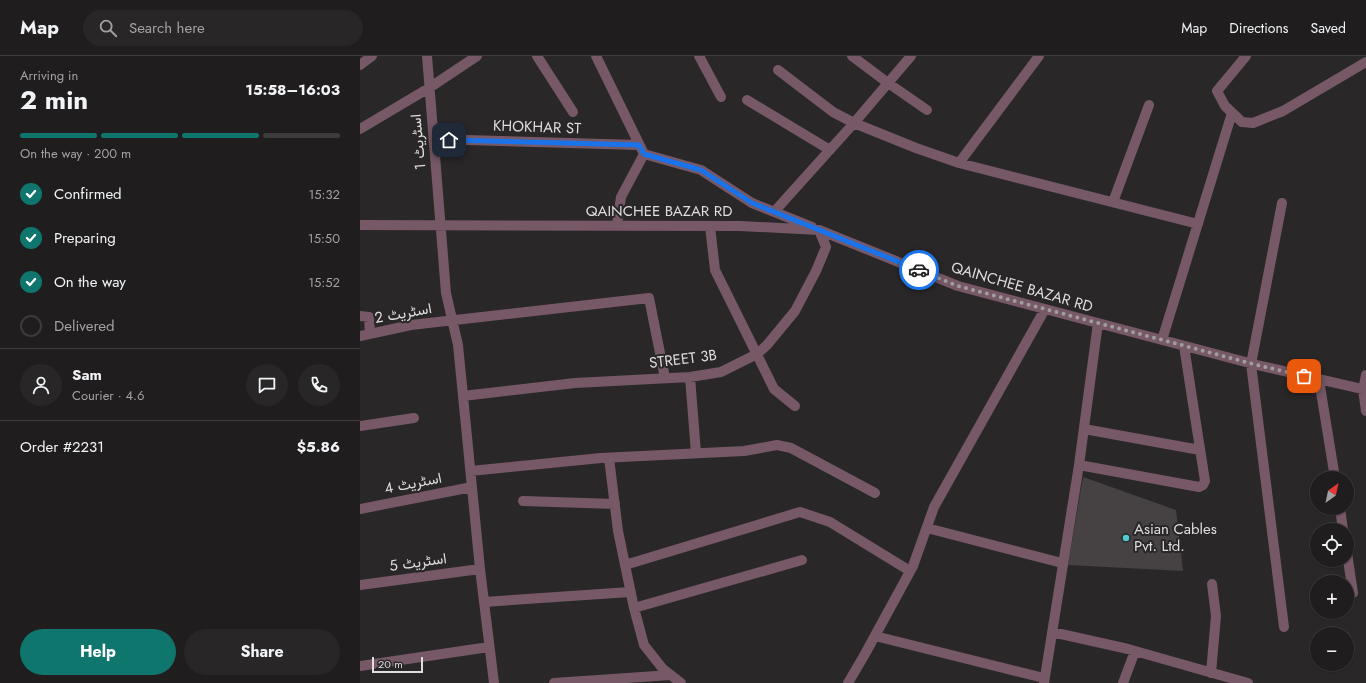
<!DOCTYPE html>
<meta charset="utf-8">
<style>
body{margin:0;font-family:Jost,Vazirmatn,sans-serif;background:#282627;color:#f1f3f6;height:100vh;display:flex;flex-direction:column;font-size:15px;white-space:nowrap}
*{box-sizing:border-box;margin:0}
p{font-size:13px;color:#a2a2a4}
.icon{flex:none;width:22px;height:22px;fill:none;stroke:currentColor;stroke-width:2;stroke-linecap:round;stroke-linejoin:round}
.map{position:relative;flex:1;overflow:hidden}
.panel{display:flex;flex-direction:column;background:#201d1e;width:360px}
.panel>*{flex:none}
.needle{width:26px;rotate:33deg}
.tools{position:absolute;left:950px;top:415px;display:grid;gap:8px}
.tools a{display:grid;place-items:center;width:44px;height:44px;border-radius:50%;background:#201d1e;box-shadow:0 1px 3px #0004,0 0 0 1px #3d3b3c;font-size:20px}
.scale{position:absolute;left:12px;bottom:10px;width:51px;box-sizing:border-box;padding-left:4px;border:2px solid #dfddde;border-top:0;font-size:11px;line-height:14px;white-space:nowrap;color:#dfddde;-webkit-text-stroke:3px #2a2728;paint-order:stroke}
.pin{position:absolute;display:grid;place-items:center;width:34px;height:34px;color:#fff;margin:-17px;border-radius:8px;box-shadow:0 2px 6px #0006}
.courier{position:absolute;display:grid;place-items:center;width:40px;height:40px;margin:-20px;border:3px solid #1a73e8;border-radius:50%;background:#fff;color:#222;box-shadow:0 1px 5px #0007}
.head em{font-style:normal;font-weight:700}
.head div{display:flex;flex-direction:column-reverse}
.head{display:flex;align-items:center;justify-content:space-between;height:68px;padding:0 20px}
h1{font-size:26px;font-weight:700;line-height:30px}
.bar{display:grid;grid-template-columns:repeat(4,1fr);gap:6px 4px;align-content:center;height:48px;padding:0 20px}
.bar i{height:5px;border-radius:3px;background:#3d3b3c}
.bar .active{background:#0f766e}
.bar p{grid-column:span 4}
.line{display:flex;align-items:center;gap:10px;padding:0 20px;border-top:1px solid #3d3b3c}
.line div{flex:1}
.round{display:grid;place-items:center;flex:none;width:42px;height:42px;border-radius:21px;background:#282627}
ol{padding:0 20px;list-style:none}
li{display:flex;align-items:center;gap:12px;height:44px}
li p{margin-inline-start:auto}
li .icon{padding:4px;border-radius:50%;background:#0f766e;color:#fff;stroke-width:4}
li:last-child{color:#a2a2a4}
li i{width:22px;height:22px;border:2px solid #3d3b3c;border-radius:50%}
.primary-button{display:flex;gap:8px;margin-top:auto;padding:8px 20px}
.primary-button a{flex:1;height:46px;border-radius:24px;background:#0f766e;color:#fff;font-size:16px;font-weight:700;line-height:46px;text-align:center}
.primary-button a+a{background:#282627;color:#f1f3f6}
header{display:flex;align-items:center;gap:24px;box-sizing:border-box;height:56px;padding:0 20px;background:#201d1e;border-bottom:1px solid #3d3b3c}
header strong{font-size:19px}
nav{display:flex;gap:22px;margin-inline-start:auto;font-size:14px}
.search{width:280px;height:36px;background:#282627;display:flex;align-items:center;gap:10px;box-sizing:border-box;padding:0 14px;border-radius:22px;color:#a2a2a4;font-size:15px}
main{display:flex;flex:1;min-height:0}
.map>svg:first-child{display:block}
</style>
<header>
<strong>Map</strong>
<div class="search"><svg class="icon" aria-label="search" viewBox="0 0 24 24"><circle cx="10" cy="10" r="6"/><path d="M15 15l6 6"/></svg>Search here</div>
<nav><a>Map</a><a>Directions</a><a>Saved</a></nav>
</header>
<main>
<section class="panel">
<div class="head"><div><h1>2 min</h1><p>Arriving in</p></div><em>15:58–16:03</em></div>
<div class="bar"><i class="active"></i><i class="active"></i><i class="active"></i><i></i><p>On the way · 200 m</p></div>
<ol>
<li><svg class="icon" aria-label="check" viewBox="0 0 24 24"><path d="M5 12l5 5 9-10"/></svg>Confirmed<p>15:32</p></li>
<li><svg class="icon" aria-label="check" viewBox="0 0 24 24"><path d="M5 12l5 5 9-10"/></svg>Preparing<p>15:50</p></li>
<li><svg class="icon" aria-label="check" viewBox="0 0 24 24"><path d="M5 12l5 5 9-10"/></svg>On the way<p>15:52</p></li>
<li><i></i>Delivered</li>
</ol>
<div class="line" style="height:72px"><a class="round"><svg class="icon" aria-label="person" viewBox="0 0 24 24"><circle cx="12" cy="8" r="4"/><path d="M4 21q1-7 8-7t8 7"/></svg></a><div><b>Sam</b><p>Courier · 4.6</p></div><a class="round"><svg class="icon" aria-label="chat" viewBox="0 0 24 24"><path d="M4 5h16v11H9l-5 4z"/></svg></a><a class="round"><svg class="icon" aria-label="phone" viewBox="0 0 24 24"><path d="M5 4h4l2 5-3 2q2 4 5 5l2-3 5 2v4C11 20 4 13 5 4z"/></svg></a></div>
<div class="line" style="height:52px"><div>Order #2231</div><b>$5.86</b></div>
<div class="primary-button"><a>Help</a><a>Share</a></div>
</section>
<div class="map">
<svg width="1006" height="627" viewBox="0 0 1006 627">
<rect width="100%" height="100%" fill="#2a2728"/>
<!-- building -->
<path fill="#464244" d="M723,421L816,454L823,515L708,509Z"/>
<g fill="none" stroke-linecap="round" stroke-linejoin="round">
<!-- minor -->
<path stroke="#765867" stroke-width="10" d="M67,0L86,237L98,289L120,513L134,627
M177,0L213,56
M236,0L284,98L341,114L392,147L452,171
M339,0L361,41
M492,0L528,27L567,54
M886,0L857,35L865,50L882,66L893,67L923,55L1006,6
M0,9L12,0
M418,14L473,56L494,67L556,92L599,107L838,168
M387,44L470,94
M0,73L69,32L117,0
M73,83L279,89
M599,107L679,0
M753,146L789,49
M922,147L891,308L924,571
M414,156L494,67L551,0
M0,169L380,170L459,174L598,230L897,309L1006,334
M257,169L261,141L284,98
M350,170L355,214L414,333L435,350
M0,260L9,261L10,278
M0,280L51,269L289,242L305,322
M802,284L872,57
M1006,319L1003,334L1006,355
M330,321L336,397
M959,324L975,422
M103,340L215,327L330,321L361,316L397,298L407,289L435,255L456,215L466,191L459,174
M0,370L54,362
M724,373L840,394
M249,402L258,475L274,552L284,589L303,613L321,627
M719,409L839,431L843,429L845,425L824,290
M111,415L241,402L384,395L417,389L431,392L515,437
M163,445L255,448
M980,452L983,474
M0,453L112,431
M567,472L702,507
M987,497L993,537
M265,509L440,456L470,466L550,515
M0,529L120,513
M124,546L270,536
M274,552L442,504
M692,576L768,593L888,627
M515,580L684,622
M0,610L129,591
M851,617L856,560L852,528
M194,627L311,619
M488,627L505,598L553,510L574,451L685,253
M684,627L719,409L738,267
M763,627L775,595"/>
</g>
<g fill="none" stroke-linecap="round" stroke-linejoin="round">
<!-- done -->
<path stroke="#a09d9e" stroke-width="4" stroke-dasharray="0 7.2" d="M559,214L598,230L897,309L944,320"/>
<!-- route -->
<path stroke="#1a73e8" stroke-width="5" d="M89,84L279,89L284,98L341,114L392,147L559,214"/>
</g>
<!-- markers -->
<circle fill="#52ccd0" stroke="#2a2728" stroke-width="1.5" cx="766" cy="482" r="4"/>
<g text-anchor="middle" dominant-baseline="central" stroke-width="4" stroke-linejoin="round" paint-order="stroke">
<!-- street labels -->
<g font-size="15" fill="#dfddde" stroke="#2a2728">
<text transform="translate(177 71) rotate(2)">KHOKHAR ST</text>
<text transform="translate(58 86) rotate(-95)">اسٹریٹ 1</text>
<text x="299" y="155">QAINCHEE BAZAR RD</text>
<text transform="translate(662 231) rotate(16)">QAINCHEE BAZAR RD</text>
<text transform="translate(43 257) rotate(-10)">اسٹریٹ 2</text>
<text transform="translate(323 303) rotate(-7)">STREET 3B</text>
<text transform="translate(53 427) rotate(-11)">اسٹریٹ 4</text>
<text transform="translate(58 506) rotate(-8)">اسٹریٹ 5</text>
</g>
<!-- poi labels -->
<g font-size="15" fill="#dfddde" stroke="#2a2728" text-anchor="start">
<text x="774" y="473">Asian Cables<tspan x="774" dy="17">Pvt. Ltd.</tspan></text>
</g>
</g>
</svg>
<div class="tools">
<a><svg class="needle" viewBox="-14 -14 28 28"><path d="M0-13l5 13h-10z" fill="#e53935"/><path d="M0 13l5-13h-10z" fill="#a2a2a4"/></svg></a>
<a><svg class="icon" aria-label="locate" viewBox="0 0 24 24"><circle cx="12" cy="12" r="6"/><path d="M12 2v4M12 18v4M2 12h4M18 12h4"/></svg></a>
<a>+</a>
<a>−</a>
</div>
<div class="scale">20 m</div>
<div class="pin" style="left:944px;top:320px;background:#ea580c"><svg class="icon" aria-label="bag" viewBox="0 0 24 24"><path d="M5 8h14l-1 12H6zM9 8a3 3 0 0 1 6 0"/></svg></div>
<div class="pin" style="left:89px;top:84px;background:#1f2937"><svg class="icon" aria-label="home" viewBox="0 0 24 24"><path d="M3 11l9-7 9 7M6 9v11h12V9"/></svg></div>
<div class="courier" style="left:559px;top:214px"><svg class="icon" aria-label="car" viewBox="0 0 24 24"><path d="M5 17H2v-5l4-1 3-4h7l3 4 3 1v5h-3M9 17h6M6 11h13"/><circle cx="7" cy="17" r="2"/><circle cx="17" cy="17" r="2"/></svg></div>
</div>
</main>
